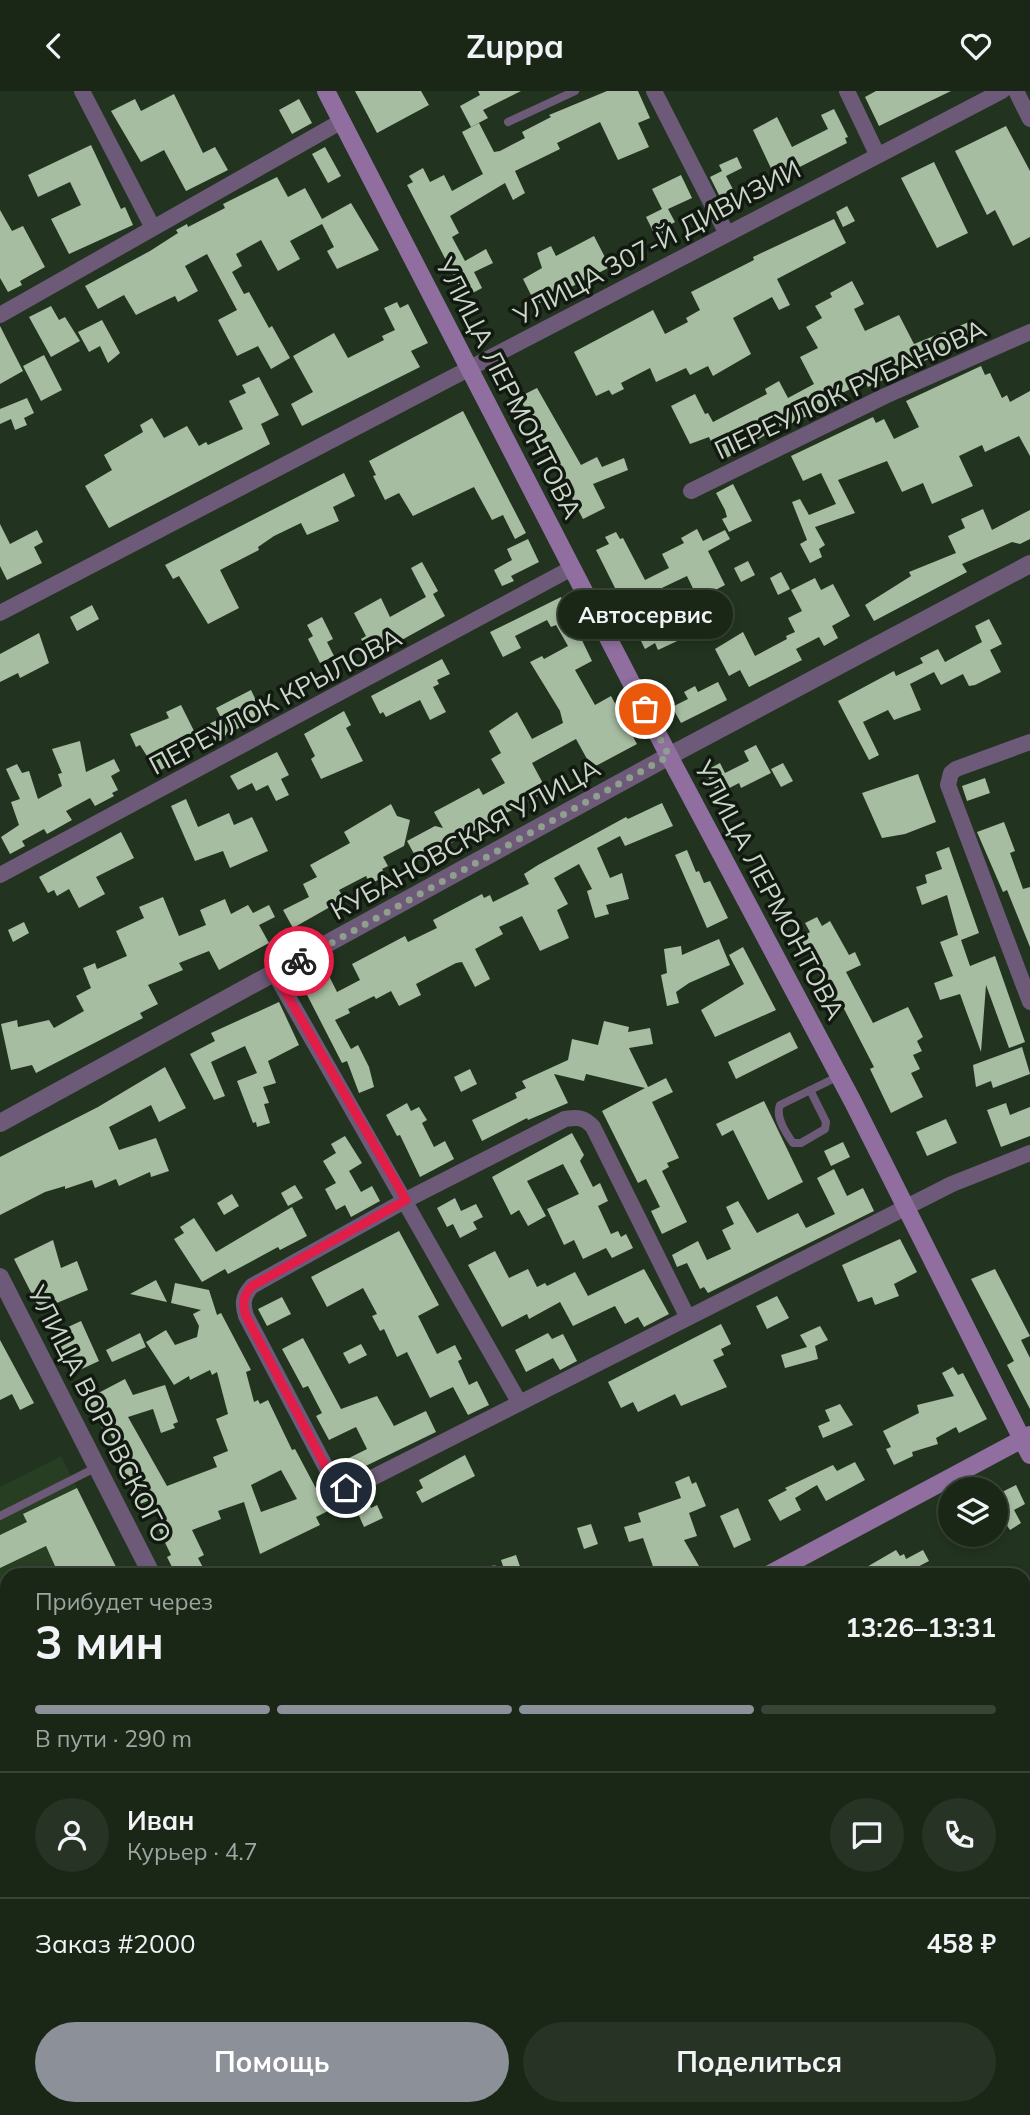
<!DOCTYPE html>
<html lang="ru">
<meta charset="utf-8">
<style>
body{margin:0;font-family:Mulish,sans-serif;background:#273324;color:#f1f3f6;height:100vh;display:flex;flex-direction:column;font-size:26px;white-space:nowrap}
*{box-sizing:border-box;margin:0}
p{font-size:23px;color:#9fa5a1}
.icon{flex:none;width:38px;height:38px;fill:none;stroke:currentColor;stroke-width:2;stroke-linecap:round;stroke-linejoin:round}
.map{position:relative;flex:1;overflow:hidden}
.panel{position:absolute;left:0px;top:1477px;width:1031px;height:548px;display:flex;flex-direction:column;background:#1a2717;border-radius:21px 21px 0 0;box-shadow:0 4px 10px #0003,0 0 0 2px #384436}
.panel>*{flex:none}
.fabs{position:absolute;left:938px;top:1386px;display:grid;gap:14px}
.fabs a{display:grid;place-items:center;width:70px;height:70px;border-radius:50%;background:#1a2717;box-shadow:0 4px 10px #0003,0 0 0 2px #384436;font-size:35px}
.pin{position:absolute;display:grid;place-items:center;width:60px;height:60px;color:#fff;margin:-30px;border:4px solid #fff;border-radius:50%;box-shadow:0 2px 7px #0007}
.courier{position:absolute;display:grid;place-items:center;width:70px;height:70px;margin:-35px;border:5px solid #e11d48;border-radius:50%;background:#fff;color:#222;box-shadow:0 2px 9px #0007}
.bubble{position:absolute;height:49px;border-radius:24px;background:#1a2717;box-shadow:0 4px 10px #0003,0 0 0 2px #384436;font-size:23px;font-weight:700;line-height:49px;text-align:center}
.overview em{font-style:normal;font-weight:700}
.overview div{display:flex;flex-direction:column-reverse}
.overview{display:flex;align-items:center;justify-content:space-between;height:119px;padding:0 35px}
h1{font-size:46px;font-weight:700;line-height:52px}
.bar{display:grid;grid-template-columns:repeat(4,1fr);gap:10px 7px;align-content:center;height:84px;padding:0 35px}
.bar i{height:9px;border-radius:5px;background:#384436}
.bar .active{background:#8c9099}
.bar p{grid-column:span 4}
.line{display:flex;align-items:center;gap:18px;padding:0 35px;border-top:2px solid #384436}
.line div{flex:1}
.round{display:grid;place-items:center;flex:none;width:74px;height:74px;border-radius:37px;background:#273324}
.action{display:flex;gap:14px;margin-top:auto;padding:14px 35px}
.action a{flex:1;height:80px;border-radius:42px;background:#8c9099;color:#fff;font-size:28px;font-weight:700;line-height:80px;text-align:center}
.action a+a{background:#273324;color:#f1f3f6}
header{display:flex;justify-content:space-between;align-items:center;height:91px;padding:0 35px;background:#1a2717;font-size:32px;font-weight:700}
.map>svg:first-child{display:block}
</style>
<header><svg class="icon" aria-label="back" viewBox="0 0 24 24"><path d="M15 5l-7 7 7 7"/></svg>Zuppa<svg class="icon" aria-label="heart" viewBox="0 0 24 24"><path d="M12 20l-8-8c-3-5 5-10 8-4 3-6 11-1 8 4z"/></svg></header>
<div class="map">
<svg width="1030" height="2024" viewBox="0 0 1030 2024">
<rect width="100%" height="100%" fill="#22341f"/>
<!-- built -->
<path fill="#283e23" d="M61,1365L120,1484H7V1620L0,1623V1396Z"/>
<!-- forest -->
<path fill="#3f7932" d="M123,2018H185L189,2024H125Z"/>
<!-- building -->
<path fill="#a7bda2" fill-rule="evenodd" d="M355,0H421L429,14L377,42Z
M478,0H521L483,19L488,27L471,36L460,15L480,4Z
M607,0H638L650,27L638,32L649,56L618,69L600,31L557,52L560,58L515,80L525,102L513,109L505,92L450,125L459,142L452,146L465,170L486,158L493,172L474,181L482,197L465,206L407,94L413,91L409,85L423,77L430,91L444,84L452,100L483,83L462,41L479,32L494,61L500,60L525,47L522,41L551,26L549,24Z
M876,0H951L879,35L865,6Z
M174,3L203,62L215,56L228,79L186,100L164,59L141,71L111,20L135,8L141,20Z
M299,8L312,32L292,43L279,19Z
M834,18L848,46L845,47L847,52L776,88L753,39L777,26L792,56L828,38L821,24Z
M1006,35L1030,80V146L1013,155L995,119L987,124L955,60Z
M91,54L121,118L125,116L133,134L69,163L51,128L81,114L70,91L38,106L28,84Z
M325,56L341,85L328,92L312,63Z
M737,66L742,77L726,85L738,108L724,114L710,86L722,80L719,74Z
M934,71L968,142L937,157L901,87Z
M681,84L692,107L668,118L675,131L668,135L672,143L658,150L646,126L662,118L652,98Z
M277,86L288,106L305,97L322,128L351,112L379,159L337,178L327,160L334,156L322,133L290,150L300,168L278,180L261,149L236,163L242,175L232,181L244,203L249,201L269,237L272,235L290,267L271,278L258,255L237,265L218,229L237,219L207,163L185,175L198,200L178,211L175,205L136,224L124,204L98,218L85,195L150,160L178,142L176,139L187,133L188,136L225,117L223,113Z
M847,115L855,130L843,136L836,121Z
M0,119L12,140L23,135L45,176L20,190L22,194L8,201L0,187Z
M834,128L846,152L777,188L790,214L779,219L772,206L733,227L751,263L713,285L708,275L690,284L686,277L656,291L650,277L621,292L624,298L612,304L609,299L596,305L574,261L653,219L665,243L688,231L686,227L700,219L691,201L754,169L753,166Z
M594,145L610,176L536,214L523,188L542,177L537,162L551,155L556,165Z
M852,190L864,213L854,218L865,240L899,224L914,253L969,231L976,246L868,296L865,291L842,302L845,307L788,334L787,331L720,371L709,346L690,353L671,315L695,303L705,323L708,322L713,331L767,303L765,298L779,290L788,307L814,293L800,266L818,257L806,236L822,227L815,215L832,206L830,202Z
M397,211L400,217L408,213L428,252L411,260L420,276L302,335L291,313L313,301L293,265L334,242L348,267L384,249L382,245L395,239L384,217Z
M51,215L59,229L65,226L80,250L51,266L29,226Z
M102,229L120,262L108,272L100,255L89,261L78,241Z
M0,235L23,280L0,293Z
M44,264L62,299L41,310L23,275Z
M981,275L985,284L990,282L1002,307L1007,304L1010,311L1030,300V365L1019,345L985,361L982,354L959,365L973,395L932,413L923,392L902,401L887,370L838,389L855,422L815,436L825,454L819,458L822,466L810,472L800,453L807,449L792,411L800,408L809,424L836,413L821,382L803,390L791,365L873,326L876,332L884,328L894,348L919,336L906,310Z
M259,286L279,324L261,333L270,353L109,437L85,395L112,379L104,364L143,341L140,334L152,327L164,347L187,335L199,355L206,351L208,354L243,338L229,310L246,302L242,294Z
M537,297L581,374L597,366L602,376L624,367L628,379L593,393L605,417L583,428L519,306Z
M27,307L34,322L24,327L27,334L15,339L11,328L0,333V318Z
M463,320L526,442L515,448L503,424L492,429L474,396L413,425L399,402L385,409L373,385L376,384L369,370Z
M344,382L355,405L333,416L339,430L307,444L301,432L274,445L258,456L259,459L220,479L239,517L208,533L179,485L173,488L165,474Z
M733,393L752,430L729,441L722,428L727,426L725,419L716,402Z
M983,418L992,439L1030,419V448L1020,453L1012,451L962,473L967,481L874,530L865,514L911,485L909,481L956,462L948,445L965,437L961,428Z
M0,433L10,453L37,439L43,451L34,456L42,472L7,489L0,475Z
M697,438L703,450L725,439L730,448L708,460L725,494L698,508L687,485L624,515L596,459L609,453L605,446L616,441L620,448L623,447L645,489L669,477L662,463L684,452L681,447Z
M528,448L539,471L511,485L514,490L502,495L494,479L512,469L507,458Z
M748,470L755,484L741,491L734,477Z
M422,471L438,500L433,503L445,525L371,566L361,548L366,545L354,522L381,507L390,526L426,506L411,477Z
M781,481L790,498L778,504L770,487Z
M815,487L821,499L833,493L850,525L832,535L838,547L824,555L819,546L796,558L802,569L749,596L740,579L729,585L715,558L743,541L755,565L787,548L786,545L795,541L788,527L802,520L791,499Z
M561,506L592,570L575,579L595,614L611,605L637,653L592,677L576,648L532,672L547,700L418,770L407,750L435,735L443,737L434,721L479,697L483,704L505,692L491,668L501,662L489,640L517,621L532,648L563,632L560,620L530,571L542,565L544,568L568,555L556,534L551,536L547,529L515,545L521,557L503,566L490,541Z
M92,514L99,528L77,540L70,526Z
M677,524L688,545L658,559L655,552L645,558L638,544Z
M322,526L333,548L327,551L334,565L320,572L308,548L313,545L307,534Z
M989,528L1002,553L990,559L1001,581L975,594L969,595L963,583L941,594L934,581L910,593L921,619L894,629L888,619L863,631L879,664L869,669L838,610L894,580L896,585L923,572L920,567L938,558L945,571L982,551L975,535Z
M39,542L49,572L20,587L18,582L0,591V563Z
M442,568L450,583L437,589L439,593L433,596L446,621L430,629L420,609L386,626L383,621L380,623L371,605Z
M718,591L727,609L681,632L672,616L688,608L684,601L695,595L698,601Z
M251,599L263,624L215,650L207,634L221,627L216,617Z
M181,614L195,642L166,656L175,671L157,681L140,654L136,656L130,643L169,627L166,621Z
M344,620L351,634L346,637L363,670L321,688L311,668L315,665L304,643Z
M80,650L86,681L114,668L120,680L111,685L118,699L112,702L114,705L95,715L90,707L66,720L72,729L47,743L44,738L22,750L25,755L10,763L1,746L19,734L11,711L20,708L6,678L17,673L22,682L29,680L38,708L62,695L58,683L62,682L52,658Z
M756,654L771,682L741,697L739,692L718,703L705,680L720,672L725,682L749,670L744,660Z
M277,661L289,684L281,688L289,704L276,710L268,694L256,700L252,692L238,699L230,685Z
M783,672L793,690L781,696L771,678Z
M918,683L936,731L905,743L882,747L862,702Z
M985,687L990,702L967,710L962,695Z
M186,708L198,736L229,722L234,734L252,726L268,760L230,777L223,760L195,770L171,715Z
M662,712L673,735L625,755L620,745L597,757L610,787L622,782L629,808L606,814L609,823L595,827L587,800L592,798L579,773L554,787L568,813L557,819L569,847L540,860L522,825L499,836L503,843L475,858L490,888L475,896L462,871L456,872L416,893L421,904L399,915L391,900L376,908L374,905L348,918L350,922L335,929L351,958L358,954L369,976L374,996L359,1002L347,970L342,972L304,898L329,885L337,901L360,889L352,873L405,845L408,851L437,837L433,829L482,803L484,807L490,804L493,811L529,793L524,783L538,774L626,726L628,728Z
M391,713L397,725L410,729L404,755L383,766L388,775L382,778L386,785L370,793L366,785L339,799L344,808L293,837L283,819L309,806L303,793L317,786L310,774L350,752L344,741Z
M1004,731L1015,760L1010,762L1023,798L1030,796V856L1007,799L1003,801L977,741Z
M121,741L134,767L96,786L105,803L79,817L69,798L57,805L54,799L48,802L39,786Z
M949,756L979,842L961,849L970,875L995,865L1025,951L1009,957L986,894L981,961L960,903L940,909L934,892L953,885L940,851L958,844L947,804L922,814L916,796L927,792L925,784L942,778L936,761Z
M687,759L696,781L699,780L704,792L710,790L728,827L707,837L675,764Z
M163,806L179,845L206,834L200,819L225,808L231,823L248,814L253,822L269,814L275,826L259,834L269,852L219,879L209,860L179,872L183,879L148,894L158,913L140,922L143,927L36,982L32,974L11,979L1,933L17,929L18,936L49,929L54,937L84,920L76,905L91,897L83,877L95,872L97,878L127,865L116,840L144,827L139,816Z
M817,826L822,835L830,830L849,864L855,861L861,874L846,881L873,932L908,916L923,946L917,950L922,960L913,964L920,978L911,982L923,1006L891,1022L870,978L874,976L841,912L835,915L800,847L810,841L805,832Z
M24,831L29,842L13,851L8,839Z
M719,848L730,874L689,892L676,901L679,912L667,915L661,884L667,882L664,858L681,855L682,864Z
M743,856L776,919L715,946L701,919L744,893L729,864Z
M279,911L299,954L268,970L276,992L263,996L269,1012L264,1013L270,1032L257,1036L256,1031L253,1032L237,990L257,982L245,955L211,971L225,1005L214,1009L190,963L215,950L211,942Z
M604,930L629,936L628,941L650,937L653,953L629,957L648,996L666,987L673,1001L652,1011L679,1067L667,1072L669,1076L662,1080L687,1131L662,1143L651,1120L660,1116L646,1088L638,1092L602,1020L645,997L586,983L584,990L554,983L568,1012L528,1029L527,1027L482,1050L472,1029L517,1007L515,1002L526,997L522,990L568,969L572,948L598,954Z
M790,941L798,957L736,988L728,971Z
M1022,956L1030,983L993,997L991,990L976,996L973,974Z
M165,976L186,1017L159,1031L151,1014L109,1036L119,1059L156,1047L169,1080L151,1086L150,1081L119,1095L116,1088L95,1097L92,1089L65,1098V1095L45,1101L0,1124V1066L98,1016Z
M470,978L477,993L461,1001L454,986Z
M764,1010L803,1091L768,1109L733,1039L722,1045L716,1033Z
M407,1012L411,1020L419,1016L427,1029L422,1032L434,1056L445,1050L454,1068L420,1086L400,1044L397,1045L386,1024Z
M1006,1012L1010,1024L1030,1016V1045L1001,1056L987,1019Z
M946,1028L957,1052L927,1065L916,1041Z
M572,1042L584,1064L580,1070L593,1096L600,1092L608,1110L598,1115L611,1143L618,1140L621,1146L626,1143L633,1157L612,1167L606,1157L583,1168L574,1149L564,1154L547,1118L579,1103L563,1073L527,1090L546,1125L528,1135L519,1119L511,1124L492,1086Z
M345,1045L362,1072L349,1080L361,1101L372,1095L380,1110L351,1126L345,1114L336,1119L325,1098L336,1092L323,1070L336,1062L331,1053Z
M843,1051L850,1066L831,1075L824,1060Z
M834,1078L847,1105L863,1097L874,1120L708,1202L704,1196L700,1198L687,1172L677,1176L672,1164L698,1150L707,1169L731,1158L722,1139L734,1133L726,1116L738,1110L757,1142L798,1122L806,1137L835,1123L817,1087Z
M295,1094L303,1107L288,1115L281,1102Z
M232,1103L239,1115L224,1124L217,1112Z
M455,1107L461,1120L476,1113L483,1126L473,1131L477,1138L460,1147L453,1133L447,1136L437,1117Z
M292,1116L307,1145L280,1159L278,1156L228,1183L225,1178L202,1191L174,1148L184,1142L180,1136L194,1127L216,1161Z
M399,1140L439,1214L418,1225L437,1263L455,1254L462,1268L458,1270L469,1294L477,1290L489,1314L468,1324L453,1296L430,1307L407,1261L397,1266L384,1238L380,1240L372,1225L377,1223L363,1197L327,1216L311,1186Z
M900,1148L917,1181L894,1193L899,1205L875,1214L872,1206L858,1211L842,1174Z
M53,1149L61,1177L77,1170L88,1199L40,1219L14,1168Z
M495,1160L509,1187L528,1178L537,1196L545,1192L547,1195L575,1181L588,1205L644,1178L669,1223L644,1236L638,1226L625,1233L615,1215L573,1235L560,1211L529,1228L527,1223L502,1236L468,1174Z
M995,1178L1030,1245L1021,1249L1030,1267V1318L1007,1274L1014,1270L971,1188Z
M156,1189L167,1211L130,1203Z
M175,1192L209,1199L217,1224L221,1222L251,1279L246,1281L254,1311L258,1309L260,1313L268,1309L292,1359L295,1358L328,1420L316,1426L320,1434L260,1463L244,1411L218,1420L221,1428L192,1439L204,1464L198,1467L207,1484H176L167,1466L171,1464L157,1435L162,1433L150,1409L140,1413L114,1363L120,1360L108,1339L104,1341L87,1308L125,1288L133,1304L165,1294L178,1331L173,1333L175,1337L161,1342L153,1318L128,1326L167,1395L217,1376L213,1366L228,1360L216,1328L228,1323L217,1281L212,1284L210,1279L190,1289L189,1285L174,1294L146,1251L166,1239L175,1254L197,1246L199,1235L193,1223L201,1219L171,1212ZM281,1379L297,1408L261,1421L251,1394Z
M777,1205L789,1227L767,1238L756,1215Z
M282,1206L291,1223L267,1235L258,1218Z
M81,1230L99,1270L71,1283L53,1243Z
M721,1233L731,1253L721,1258L724,1264L713,1269L727,1296L681,1315L675,1303L638,1321L633,1311L621,1317L608,1291Z
M820,1235L828,1249L815,1255L818,1268L785,1277L781,1264L807,1256L800,1244Z
M140,1242L146,1256L112,1271L106,1259Z
M548,1242L552,1248L563,1243L577,1270L560,1279L553,1267L526,1281L515,1259Z
M303,1247L341,1318L377,1305L394,1335L426,1320L436,1341L347,1384L341,1371L367,1358L356,1336L329,1349L316,1325L322,1322L308,1295L303,1297L282,1258Z
M0,1249L34,1312L20,1319L12,1303L0,1309Z
M361,1253L367,1264L349,1273L343,1262Z
M953,1276L958,1284L963,1282L987,1328L959,1342L956,1336L936,1347L938,1353L912,1361L913,1365L894,1374L886,1358L891,1356L883,1340L919,1322L917,1314L954,1305L942,1282Z
M840,1313L853,1334L823,1347L818,1335L830,1330L825,1319Z
M465,1364L475,1385L422,1412L416,1401L423,1397L419,1389Z
M855,1371L865,1389L826,1410L817,1394L795,1407L801,1419L780,1430L768,1409L787,1399L785,1397L833,1374L837,1380Z
M689,1385L692,1393L696,1391L706,1415L689,1422L697,1445L684,1449L699,1475L692,1478L695,1484H656L643,1447L629,1451L624,1436L641,1431L638,1422L681,1407L675,1391Z
M1016,1394L1025,1413L1014,1419L1021,1432L1010,1439L996,1418V1404Z
M77,1397L120,1484H59L46,1455L0,1477V1444L27,1431L23,1423Z
M369,1412L371,1417L377,1414L383,1427L364,1436L356,1418Z
M738,1417L751,1449L734,1457L720,1425Z
M591,1433L598,1453L584,1458L577,1437Z
M896,1459L900,1465L904,1463L906,1468L923,1459L929,1470L902,1484H853Z
M516,1464L523,1484H506L501,1469Z"/>
<g fill="none" stroke-linecap="round" stroke-linejoin="round">
<!-- service -->
<path stroke="#6d5978" stroke-width="8" d="M508,31L575,0
M810,999L826,1031L825,1038L801,1052H793C786,1042 775,1026 780,1014L839,985
M0,1425L97,1376
M494,1478L496,1484
M0,1658L7,1655
M0,1715L7,1713"/>
<!-- minor -->
<path stroke="#6d5978" stroke-width="16" d="M82,0L153,137
M654,0L727,143
M847,0L877,63
M1016,0L1030,28
M0,224L342,30
M691,400L885,305L1030,241
M0,522L1002,0
M1030,651L956,678L951,682L948,694L1030,911
M0,784L572,477
M275,883L519,1311
M687,1225L593,1036C584,1026 578,1026 565,1028L406,1109L252,1195C243,1205 242,1212 246,1225L331,1386L337,1394L356,1395L952,1093L1030,1062
M1024,1680L1030,1676
M1024,1966L1030,1963
M879,2018L882,2024
M914,2024L926,2018"/>
<!-- tertiary -->
<path stroke="#6d5978" stroke-width="18" d="M0,1032L669,665L1030,473
M0,1186L152,1484
M419,2018L422,2024"/>
<!-- secondary -->
<path stroke="#906fa0" stroke-width="18" d="M326,0L669,665L853,1011L1030,1364
M768,1484L1030,1344
M0,1905L7,1901"/>
</g>
<g fill="none" stroke-linecap="round" stroke-linejoin="round">
<!-- done -->
<path stroke="#909e8e" stroke-width="7" stroke-dasharray="0 12.6" d="M299,870L669,665L645,618"/>
<!-- route -->
<path stroke="#e11d48" stroke-width="9" d="M299,870L275,883L406,1109L252,1195C243,1205 242,1212 246,1225L331,1386L337,1394L346,1397"/>
</g>
<g text-anchor="middle" dominant-baseline="central" stroke-width="7" stroke-linejoin="round" paint-order="stroke">
<!-- street labels -->
<g font-size="26" fill="#ccd7ca" stroke="#111910">
<text transform="translate(657 151) rotate(-28)">УЛИЦА 307-Й ДИВИЗИИ</text>
<text transform="translate(509 297) rotate(63)">УЛИЦА ЛЕРМОНТОВА</text>
<text transform="translate(850 298) rotate(-25)">ПЕРЕУЛОК РУБАНОВА</text>
<text transform="translate(275 610) rotate(-28)">ПЕРЕУЛОК КРЫЛОВА</text>
<text transform="translate(465 748) rotate(-29)">КУБАНОВСКАЯ УЛИЦА</text>
<text transform="translate(770 799) rotate(62)">УЛИЦА ЛЕРМОНТОВА</text>
<text transform="translate(100 1323) rotate(63)">УЛИЦА ВОРОВСКОГО</text>
</g>
</g>
</svg>
<div class="fabs">
<a><svg class="icon" aria-label="layers" viewBox="0 0 24 24"><path d="M12 4l9 5-9 5-9-5zM3 14l9 5 9-5"/></svg></a>
</div>
<div class="pin" style="left:645px;top:618px;background:#ea580c"><svg class="icon" aria-label="bag" viewBox="0 0 24 24"><path d="M5 8h14l-1 12H6zM9 8a3 3 0 0 1 6 0"/></svg></div>
<div class="pin" style="left:346px;top:1397px;background:#1f2937"><svg class="icon" aria-label="home" viewBox="0 0 24 24"><path d="M3 11l9-7 9 7M6 9v11h12V9"/></svg></div>
<div class="courier" style="left:299px;top:870px"><svg class="icon" aria-label="bike" viewBox="0 0 24 24"><circle cx="6" cy="16" r="4"/><circle cx="18" cy="16" r="4"/><path d="M6 16l4-8h5l3 8M10 8l3 8H6M13 5h3"/></svg></div>
<div class="bubble" style="left:558px;top:499px;width:175px">Автосервис</div>
<section class="panel">
<div class="overview"><div><h1>3 мин</h1><p>Прибудет через</p></div><em>13:26–13:31</em></div>
<div class="bar"><i class="active"></i><i class="active"></i><i class="active"></i><i></i><p>В пути · 290 m</p></div>
<div class="line" style="height:126px"><a class="round"><svg class="icon" aria-label="person" viewBox="0 0 24 24"><circle cx="12" cy="8" r="4"/><path d="M4 21q1-7 8-7t8 7"/></svg></a><div><b>Иван</b><p>Курьер · 4.7</p></div><a class="round"><svg class="icon" aria-label="chat" viewBox="0 0 24 24"><path d="M4 5h16v11H9l-5 4z"/></svg></a><a class="round"><svg class="icon" aria-label="phone" viewBox="0 0 24 24"><path d="M5 4h4l2 5-3 2q2 4 5 5l2-3 5 2v4C11 20 4 13 5 4z"/></svg></a></div>
<div class="line" style="height:91px"><div>Заказ #2000</div><b>458 ₽</b></div>
<div class="action"><a>Помощь</a><a>Поделиться</a></div>
</section>
</div>
